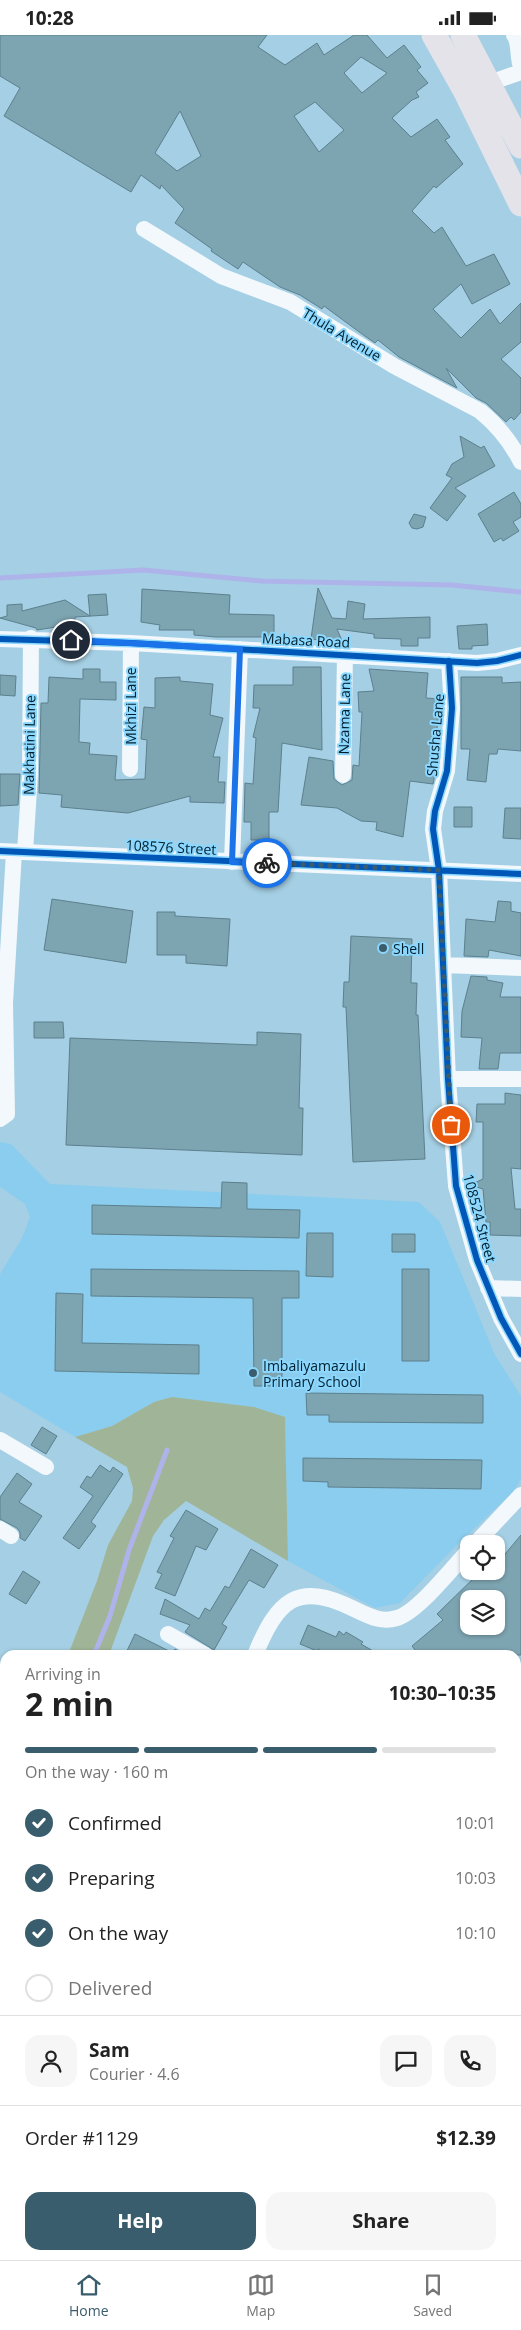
<!DOCTYPE html>
<meta charset="utf-8">
<style>
body{margin:0;font-family:"Open Sans",sans-serif;background:#f6f6f6;color:#222;height:100vh;display:flex;flex-direction:column;font-size:19px;white-space:nowrap}
*{box-sizing:border-box;margin:0}
p{font-size:16px;color:#767676}
.icon{flex:none;width:28px;height:28px;fill:none;stroke:currentColor;stroke-width:2;stroke-linecap:round;stroke-linejoin:round}
.map{position:relative;flex:1;overflow:hidden}
.details{position:absolute;left:0px;top:1615px;width:521px;height:610px;display:flex;flex-direction:column;background:#fff;border-radius:15px 15px 0 0;box-shadow:0 1px 4px #0004}
.details>*{flex:none}
.buttons{position:absolute;left:460px;top:1500px;display:grid;gap:10px}
.buttons a{display:grid;place-items:center;width:45px;height:45px;border-radius:10px;background:#fff;box-shadow:0 1px 4px #0004;font-size:25px}
.pin{position:absolute;display:grid;place-items:center;width:42px;height:42px;color:#fff;margin:-21px;border:2px solid #fff;border-radius:50%;box-shadow:0 1px 5px #0007}
.courier{position:absolute;display:grid;place-items:center;width:50px;height:50px;margin:-25px;border:4px solid #1a73e8;border-radius:50%;background:#fff;color:#222;box-shadow:0 1px 6px #0007}
.summary em{font-style:normal;font-weight:700}
.summary div{display:flex;flex-direction:column-reverse}
.summary{display:flex;align-items:center;justify-content:space-between;height:85px;padding:0 25px}
h1{font-size:32px;font-weight:700;line-height:38px}
.bar{display:grid;grid-template-columns:repeat(4,1fr);gap:8px 5px;align-content:center;height:60px;padding:0 25px}
.bar i{height:6px;border-radius:4px;background:#e0e0e0}
.bar .active{background:#3a5d6d}
.bar p{grid-column:span 4}
.line{display:flex;align-items:center;gap:12px;padding:0 25px;border-top:1px solid #e0e0e0}
.line div{flex:1}
.round{display:grid;place-items:center;flex:none;width:52px;height:52px;border-radius:15px;background:#f6f6f6}
ol{padding:0 25px;list-style:none}
li{display:flex;align-items:center;gap:15px;height:55px}
li p{margin-inline-start:auto}
li .icon{padding:5px;border-radius:50%;background:#3a5d6d;color:#fff;stroke-width:4}
li:last-child{color:#767676}
li i{width:28px;height:28px;border:2px solid #e0e0e0;border-radius:50%}
.cta{display:flex;gap:10px;margin-top:auto;padding:10px 25px}
.cta a{flex:1;height:58px;border-radius:15px;background:#3a5d6d;color:#fff;font-size:20px;font-weight:700;line-height:58px;text-align:center}
.cta a+a{background:#f6f6f6;color:#222}
.status{display:flex;justify-content:space-between;align-items:center;height:35px;padding:0 25px;background:#fff;direction:ltr}
.status svg{height:14px;fill:currentColor}
.menu{display:flex;justify-content:space-around;align-items:center;height:70px;border-top:1px solid #e0e0e0;background:#fff;font-size:14px;color:#767676}
.menu a{display:grid;justify-items:center;gap:2px}
.menu .active{color:#3a5d6d}
.map>svg:first-child{display:block}
</style>
<div class="status"><b>10:28</b><svg viewBox="0 0 49 12"><path d="M0 12V9h3v3zM5 12V6h3v6zM10 12V3h3v9zM15 12V0h3v12zM26 1h20v11H26zM47 4h2v5h-2z"/></svg></div>
<div class="map">
<svg width="521" height="2225" viewBox="0 0 521 2225">
<rect width="100%" height="100%" fill="#a5cfe4"/>
<!-- built -->
<path fill="#8bcdee" d="M0,1107L11,1109L50,1149L419,1167L440,1187L495,1320L521,1361V1444L513,1457L462,1505L400,1568L375,1573L288,1526L285,1383L172,1362L154,1367L112,1391L75,1402L0,1357V1239L22,1203L30,1182L25,1169L0,1152Z"/>
<!-- green -->
<path fill="#a0b598" d="M172,1362L254,1372L285,1382L288,1526L186,1466L164,1485L153,1501L109,1620H68L97,1546L108,1510L132,1466L133,1453L127,1432L75,1402L112,1391L154,1367Z
M5,1699V1839L0,1829V1700Z
M521,2052V2113L516,2114V2056Z"/>
<g fill="none" stroke-linecap="round" stroke-linejoin="round">
<!-- stream -->
<path stroke="#aeb3e9" stroke-width="5" d="M0,543L143,535L261,546L452,550L521,557
M94,1620L110,1581L129,1515L167,1415
M0,1786L5,1788
M516,2097L521,2095"/>
</g>
<!-- building -->
<path fill="#7da4b1" stroke="#5c808d" fill-rule="evenodd" d="M0,0H267L258,12L285,30L317,8L324,20L354,0H367L387,23L404,10L421,32L417,35L428,48L416,57L419,62L412,65L392,83L411,102L437,84L450,102L445,105L463,129L436,153L434,151L412,176L434,198L442,192L466,231L494,219L510,249L472,269L461,249L433,274L461,303L490,274L500,289L521,268V307L501,324L521,343V377L514,385L511,382L506,387L486,368L476,363L446,333L457,353L399,322L378,305L375,308L362,299L324,271L322,274L300,260L280,252L243,227L238,234L211,216L212,214L175,188L184,174L161,150L160,154L141,140L131,157L4,81L20,53L0,41ZM361,22L387,38L362,58L344,38ZM315,67L344,95L319,117L294,81ZM180,76L201,121L177,136L155,118Z
M460,401L481,413L484,411L495,431L455,453L466,461L447,486L430,473L452,443L446,440L452,429L464,422Z
M514,457L521,469V482L513,487L519,496L503,506L501,503L494,507L478,479Z
M414,479L426,482L423,492L417,494L412,493L409,488Z
M318,553L332,583L346,584L348,566L365,569L363,584L430,582V603H418V611H401V604L374,603V599L337,594L343,608L311,604Z
M142,554L230,560L229,579L274,580V602H216L194,600V595H159L160,590L141,587Z
M106,559L108,580L75,582V589L37,595L36,593L0,583L7,581V570L22,569V576L65,565L90,581L88,560Z
M487,589L488,610L472,611V614H459L457,591Z
M293,632H321L322,715L282,708L278,777H269V805H251V787H244L245,748L253,749L256,703L253,702L260,673H253L254,650H293Z
M83,634H100V647H116V665L80,664L79,707L90,708L89,719L117,721L115,745L145,744L147,705L141,704L144,672L155,673V643L180,642V646L213,649L210,680L223,683L213,722H220L218,747H225L224,768L190,767V761L128,778L61,772L62,760L39,758L41,668H48L49,642L83,644Z
M369,634L428,638L426,663L441,664L432,730H436L434,744L433,749L410,746L403,802L376,795L377,787L361,786L337,773L301,770L309,722L333,726L334,744L342,750L352,745L353,730L359,731L362,677H359L358,657L374,656Z
M0,640L16,641L15,661L0,660Z
M461,642H502V648L521,647V716L498,714L497,719H489L486,747L467,745L470,714H461Z
M0,739H20L18,770L0,771Z
M454,772H472V792H454Z
M505,773H521V804L503,803Z
M52,864L133,876L126,928L44,915Z
M498,866L511,867V876L521,878V921L489,915L488,922L464,921L466,884L495,887Z
M157,877H175V881L230,884L227,931L186,928V920H157Z
M351,901L412,904L411,948H417L416,980H418L425,1124L353,1127L346,972H343L344,947H349Z
M471,941L487,942V945L503,948L500,962H521V1018H500L498,1034H479L482,1003L461,1002L462,976Z
M34,987H63L64,1003H34Z
M257,997L301,999L299,1073H303L302,1120L66,1110L70,1003L257,1010Z
M505,1058L521,1060V1134L511,1133L515,1174H521V1201L490,1200V1187H486L483,1154L470,1150L483,1144V1087H476L477,1069H505Z
M222,1147L247,1148V1174L300,1175L299,1203L92,1199V1170L221,1173Z
M307,1198H333V1242L306,1241Z
M392,1199H415V1217H392Z
M91,1234L299,1236V1263H282V1351H254L253,1263L91,1261Z
M402,1234H429V1326H402Z
M56,1258L83,1259L82,1308L199,1310V1339L55,1336Z
M306,1358L483,1360V1388L329,1387V1380H307Z
M42,1392L57,1401L46,1419L31,1410Z
M303,1423L482,1425L481,1454L328,1452V1447L303,1446Z
M100,1430L110,1437L113,1432L123,1439L91,1487L96,1491L79,1514L63,1503L93,1461L80,1452L87,1441L91,1443Z
M17,1438L32,1449L19,1467L42,1481L25,1506L20,1503V1497L17,1493L0,1484V1462Z
M186,1475L218,1494L206,1515L196,1511L175,1561L155,1553L162,1539L157,1537L174,1503L170,1501Z
M521,1500V1620H419L412,1611L443,1585L437,1579L479,1538L482,1541L485,1538L487,1541L491,1536H496V1530ZM469,1564H496V1591H469Z
M251,1514L278,1530L264,1553L249,1545L222,1589L227,1592L214,1615L185,1597L190,1590L160,1579L165,1564L199,1584L205,1573L210,1576L225,1551L229,1553Z
M23,1536L40,1547L26,1569L9,1559Z
M308,1590L336,1602L339,1596L344,1600L346,1597L363,1607L361,1609L380,1620H329L318,1614L317,1616L300,1609Z
M135,1599L173,1618L175,1614L185,1620H125Z"/>
<g fill="none" stroke-linecap="round" stroke-linejoin="round">
<!-- minor -->
<path stroke="#f2f8fb" stroke-width="16" d="M514,0C520,7 517,22 521,32
M481,51L521,37
M144,194L221,241L290,267L394,331L480,376C497,390 511,407 521,427
M0,604L131,608L477,628L497,626L521,620
M449,626L452,673L447,736L435,776L433,794L439,835L448,1044L456,1151L477,1225L501,1283L521,1319
M130,734L131,608
M343,740L345,619
M0,816L521,839
M25,817L30,739L31,603
M232,827L240,614
M443,930L521,933
M448,1044H521
M0,1084L7,1079L5,968L14,817
M488,1253L521,1254
M0,1405L46,1432
M0,1494L11,1501
M475,1509L521,1460
M168,1599L205,1620
M255,1620C277,1566 297,1545 354,1574C369,1581 381,1588 397,1583C418,1577 453,1532 469,1515
M516,1661L521,1656
M516,1829L521,1832
M516,2040L521,2036
M516,2180L521,2182
M0,2191L5,2187
M457,2220L459,2225
M178,2225L185,2220"/>
<!-- primary -->
<path stroke="#e3e3e9" stroke-width="25" d="M434,0L466,57L521,169
M463,0L521,111"/>
<defs>
<path id="cycleway" d="M0,604L131,608L477,628L497,626L521,620
M449,626L452,673L447,736L435,776L433,794L439,835L448,1044L456,1151L477,1225L501,1283L521,1319
M0,816L521,839"/>
</defs>
<!-- cycleway casing -->
<use href="#cycleway" stroke="#8bd7fe" stroke-width="9"/>
<!-- cycleway -->
<use href="#cycleway" stroke="#0057b8" stroke-width="6"/>
</g>
<g fill="none" stroke-linecap="round" stroke-linejoin="round">
<!-- done -->
<path stroke="#3a5d6d" stroke-width="5" stroke-dasharray="0 9" d="M267,828L439,835L451,1090"/>
<!-- route -->
<path stroke="#1a73e8" stroke-width="6" d="M71,605L240,614L232,827L267,828"/>
</g>
<!-- markers -->
<g fill="#3a5d6d" stroke="#8bd7fe" stroke-width="2">
<circle cx="383" cy="913" r="5"/>
<circle cx="253" cy="1338" r="5"/>
</g>
<g text-anchor="middle" dominant-baseline="central" stroke-width="4" stroke-linejoin="round" paint-order="stroke">
<!-- street labels -->
<g font-size="14" fill="#001f2d" stroke="#8bd7fe">
<text transform="translate(342 299) rotate(31)">Thula Avenue</text>
<text transform="translate(306 605) rotate(3)">Mabasa Road</text>
<text transform="translate(130 671) rotate(-90)">Mkhizi Lane</text>
<text transform="translate(344 679) rotate(-89)">Nzama Lane</text>
<text transform="translate(435 700) rotate(-85)">Shusha Lane</text>
<text transform="translate(29 710) rotate(-89)">Makhatini Lane</text>
<text transform="translate(171 812) rotate(3)">108576 Street</text>
<text transform="translate(480 1183) rotate(75)">108524 Street</text>
</g>
<!-- poi labels -->
<g font-size="14" fill="#001f2d" stroke="#8bd7fe" text-anchor="start">
<text x="393" y="913">Shell</text>
<text x="263" y="1330">Imbaliyamazulu<tspan x="263" dy="16">Primary School</tspan></text>
</g>
</g>
</svg>
<div class="buttons">
<a><svg class="icon" aria-label="locate" viewBox="0 0 24 24"><circle cx="12" cy="12" r="6"/><path d="M12 2v4M12 18v4M2 12h4M18 12h4"/></svg></a>
<a><svg class="icon" aria-label="layers" viewBox="0 0 24 24"><path d="M12 4l9 5-9 5-9-5zM3 14l9 5 9-5"/></svg></a>
</div>
<div class="pin" style="left:451px;top:1090px;background:#ea580c"><svg class="icon" aria-label="bag" viewBox="0 0 24 24"><path d="M5 8h14l-1 12H6zM9 8a3 3 0 0 1 6 0"/></svg></div>
<div class="pin" style="left:71px;top:605px;background:#1f2937"><svg class="icon" aria-label="home" viewBox="0 0 24 24"><path d="M3 11l9-7 9 7M6 9v11h12V9"/></svg></div>
<div class="courier" style="left:267px;top:828px"><svg class="icon" aria-label="bike" viewBox="0 0 24 24"><circle cx="6" cy="16" r="4"/><circle cx="18" cy="16" r="4"/><path d="M6 16l4-8h5l3 8M10 8l3 8H6M13 5h3"/></svg></div>
<section class="details">
<div class="summary"><div><h1>2 min</h1><p>Arriving in</p></div><em>10:30–10:35</em></div>
<div class="bar"><i class="active"></i><i class="active"></i><i class="active"></i><i></i><p>On the way · 160 m</p></div>
<ol>
<li><svg class="icon" aria-label="check" viewBox="0 0 24 24"><path d="M5 12l5 5 9-10"/></svg>Confirmed<p>10:01</p></li>
<li><svg class="icon" aria-label="check" viewBox="0 0 24 24"><path d="M5 12l5 5 9-10"/></svg>Preparing<p>10:03</p></li>
<li><svg class="icon" aria-label="check" viewBox="0 0 24 24"><path d="M5 12l5 5 9-10"/></svg>On the way<p>10:10</p></li>
<li><i></i>Delivered</li>
</ol>
<div class="line" style="height:90px"><a class="round"><svg class="icon" aria-label="person" viewBox="0 0 24 24"><circle cx="12" cy="8" r="4"/><path d="M4 21q1-7 8-7t8 7"/></svg></a><div><b>Sam</b><p>Courier · 4.6</p></div><a class="round"><svg class="icon" aria-label="chat" viewBox="0 0 24 24"><path d="M4 5h16v11H9l-5 4z"/></svg></a><a class="round"><svg class="icon" aria-label="phone" viewBox="0 0 24 24"><path d="M5 4h4l2 5-3 2q2 4 5 5l2-3 5 2v4C11 20 4 13 5 4z"/></svg></a></div>
<div class="line" style="height:65px"><div>Order #1129</div><b>$12.39</b></div>
<div class="cta"><a>Help</a><a>Share</a></div>
</section>
</div>
<nav class="menu">
<a class="active"><svg class="icon" aria-label="home" viewBox="0 0 24 24"><path d="M3 11l9-7 9 7M6 9v11h12V9"/></svg>Home</a>
<a><svg class="icon" aria-label="map" viewBox="0 0 24 24"><path d="M3 6l6-2 6 2 6-2v14l-6 2-6-2-6 2zM9 4v14M15 6v14"/></svg>Map</a>
<a><svg class="icon" aria-label="saved" viewBox="0 0 24 24"><path d="M7 4h10v16l-5-4-5 4z"/></svg>Saved</a>
</nav>
